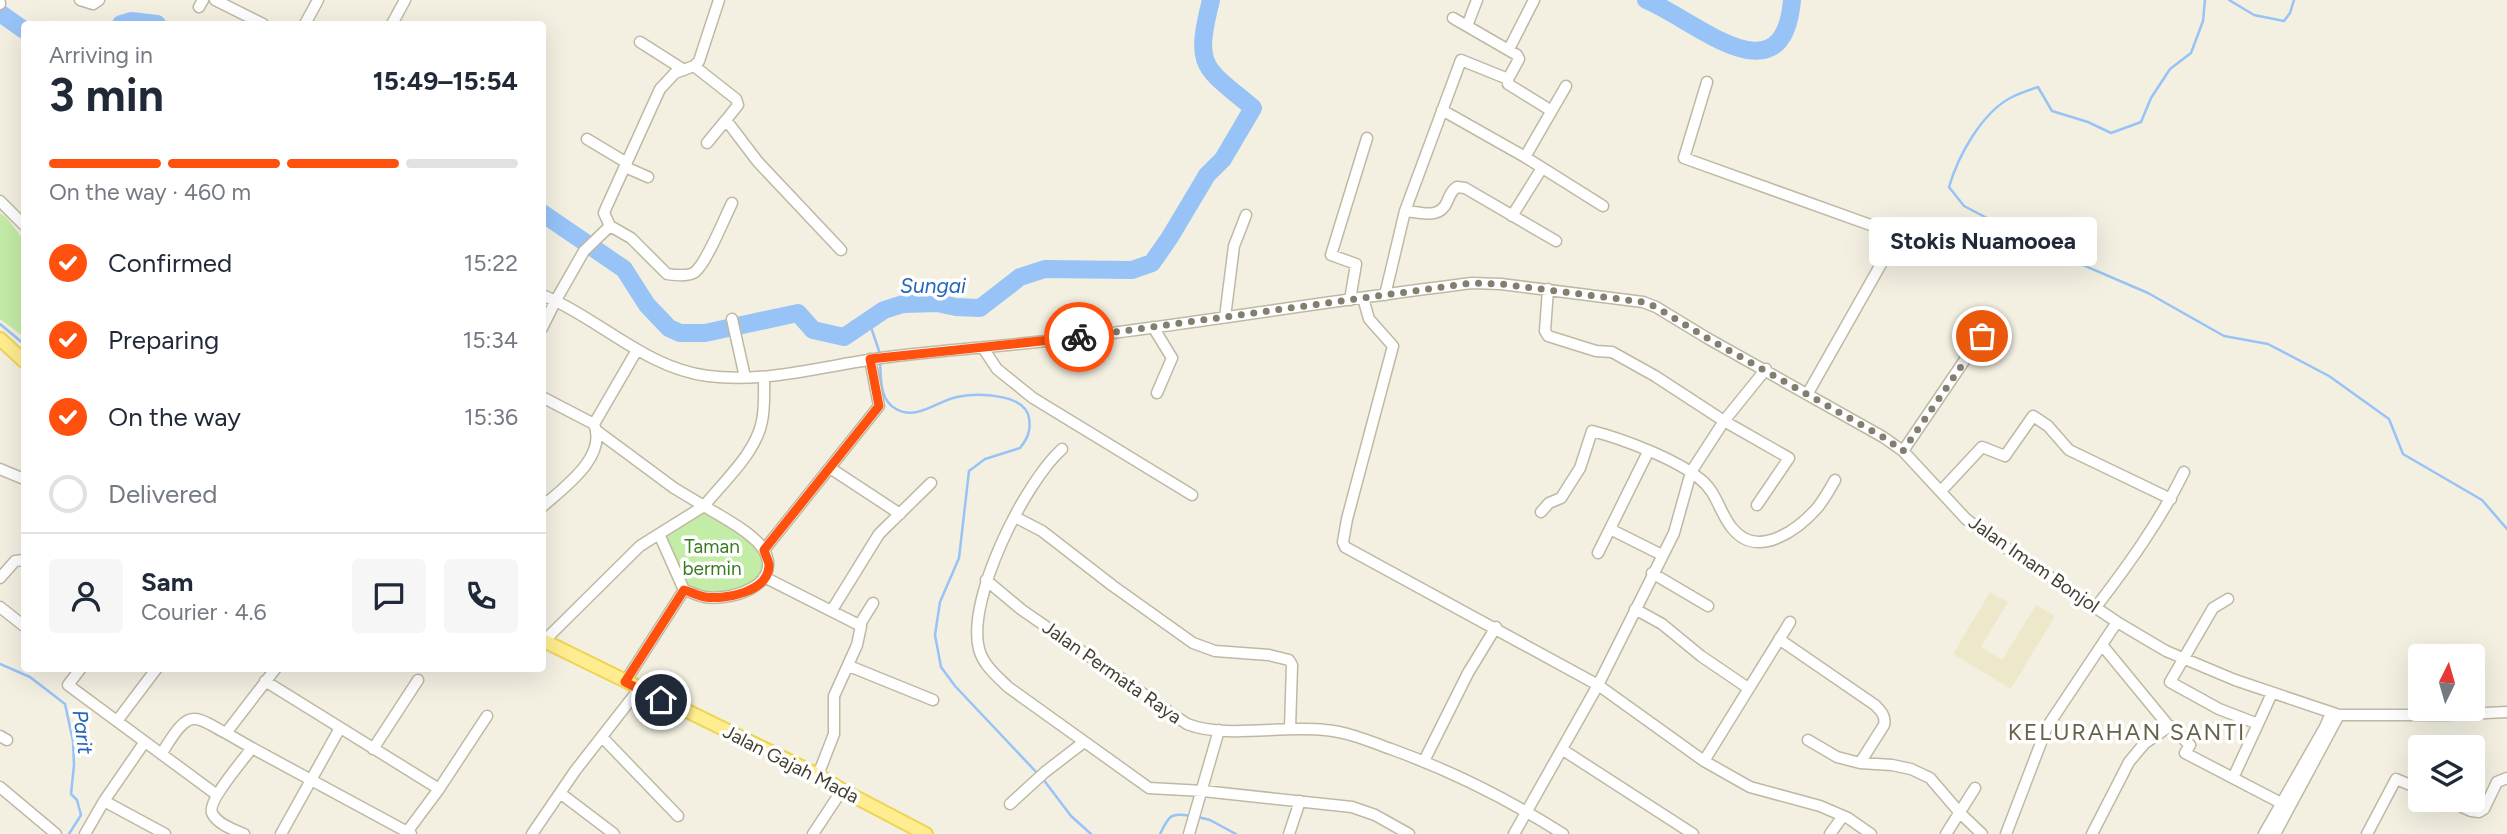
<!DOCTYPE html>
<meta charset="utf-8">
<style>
body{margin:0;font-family:Figtree,sans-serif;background:#f6f6f7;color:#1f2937;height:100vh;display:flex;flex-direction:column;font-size:26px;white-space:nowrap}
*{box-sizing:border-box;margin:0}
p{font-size:23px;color:#747a83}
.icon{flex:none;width:38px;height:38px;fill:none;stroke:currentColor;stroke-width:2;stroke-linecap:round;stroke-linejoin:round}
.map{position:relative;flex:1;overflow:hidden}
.drawer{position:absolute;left:21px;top:21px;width:525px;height:651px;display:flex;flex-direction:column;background:#fff;border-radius:7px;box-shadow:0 7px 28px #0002}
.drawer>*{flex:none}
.needle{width:46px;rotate:5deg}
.fabs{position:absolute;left:2408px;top:644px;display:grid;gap:14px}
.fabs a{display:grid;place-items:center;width:77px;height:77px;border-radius:7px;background:#fff;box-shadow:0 7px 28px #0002;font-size:35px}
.pin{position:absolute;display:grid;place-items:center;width:60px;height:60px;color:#fff;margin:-30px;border:4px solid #fff;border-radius:50%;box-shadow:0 2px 7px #0007}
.courier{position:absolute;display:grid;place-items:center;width:70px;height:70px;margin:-35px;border:5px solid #ff500d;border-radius:50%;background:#fff;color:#222;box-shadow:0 2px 9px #0007}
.bubble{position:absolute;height:49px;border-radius:7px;background:#fff;box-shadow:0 7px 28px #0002;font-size:23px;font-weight:700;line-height:49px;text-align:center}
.overview em{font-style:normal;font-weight:700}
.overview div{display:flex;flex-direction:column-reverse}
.overview{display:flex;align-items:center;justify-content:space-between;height:119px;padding:0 28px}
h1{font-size:46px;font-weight:700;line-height:52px}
.bar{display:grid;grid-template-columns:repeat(4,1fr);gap:10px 7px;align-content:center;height:84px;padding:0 28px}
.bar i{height:9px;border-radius:5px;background:#e0e1e3}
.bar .current{background:#ff500d}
.bar p{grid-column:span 4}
.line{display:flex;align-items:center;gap:18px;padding:0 28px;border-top:2px solid #e0e1e3}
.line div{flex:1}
.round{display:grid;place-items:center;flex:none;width:74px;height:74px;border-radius:7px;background:#f6f6f7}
ol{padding:0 28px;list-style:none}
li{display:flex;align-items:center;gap:21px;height:77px}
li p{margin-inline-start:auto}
li .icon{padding:7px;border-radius:50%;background:#ff500d;color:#fff;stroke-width:4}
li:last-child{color:#747a83}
li i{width:38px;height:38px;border:4px solid #e0e1e3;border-radius:50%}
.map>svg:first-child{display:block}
</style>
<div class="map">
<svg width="2507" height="834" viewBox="0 0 2507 834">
<rect width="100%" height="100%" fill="#f3f0e2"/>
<!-- education -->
<path fill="#eee8ca" d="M1990,592L2008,602L1981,647L2002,660L2036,605L2055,616L2011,689L1953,654Z"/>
<!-- green -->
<path fill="#c3eca6" d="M0,213L6,217L24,240V337L0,319Z
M706,510L736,529L764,557C766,589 716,604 692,589C680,581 670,550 663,536Z"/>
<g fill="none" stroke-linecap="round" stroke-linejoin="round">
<!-- stream -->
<path stroke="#97c3f7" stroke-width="2.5" d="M2205,0L2203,21L2191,53L2170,69L2151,98L2141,122L2111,133L2088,122L2052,111L2038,87C2029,90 2020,93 2012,97C1982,112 1958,156 1949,187L1964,206L2048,250L2148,293L2224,336L2268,344L2329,376L2389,419L2403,454L2482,500L2507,529
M2229,0L2254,15L2284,21L2290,13L2294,0
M869,321L880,354
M0,324L24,344
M880,360C881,377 879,400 896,409C917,421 937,401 957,397C977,393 1025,393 1029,418C1031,430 1028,438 1020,448L985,459L969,471L959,558L940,602L935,635L941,667L955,686L1038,774
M0,664L30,677L65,704L73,741L74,765L71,794L77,800L81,815L69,834
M1043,779L1071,816L1091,834
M1198,817L1210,820L1236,834
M1160,834C1169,816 1170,812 1191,816"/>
<!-- river -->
<path stroke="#97c3f7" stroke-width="18" d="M1646,0C1694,19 1783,104 1792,0
M0,13L24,30
M121,24L131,21L157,24
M542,213L624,269L647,305L669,328L680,333H705L798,313L813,330L844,337L884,310L903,304L937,303L956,307L980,308L1020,277L1045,269L1132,270L1152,263L1170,237L1207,175L1223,159L1253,108C1203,66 1194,68 1211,0"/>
<defs>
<path id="minor" d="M80,0L93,4L99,0
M215,0L263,24
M0,3V4
M199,7L203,0
M1453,18L1517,55L1519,59L1508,79V84L1550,110
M305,24L318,0
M392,24L405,0
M1467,26L1477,0
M640,42L684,70
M1509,49L1534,0
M694,66L736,99L738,105L726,120L758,162L841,250
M1707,82L1684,158L1890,232L1892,239L1889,250L1808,393
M1442,110L1525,157L1603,206
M587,139L627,163
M707,143L726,120
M1525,157L1566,86
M625,167L648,177
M0,201L24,225
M1405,211L1461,60L1508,79
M1512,216L1542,168
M610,226L631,238L667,274C675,275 688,277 695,272C707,262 724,219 732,203
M1548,289L1545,331L1548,336L1596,351L1612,352L1655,376L1724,421L1789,458L1757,505
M542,295C599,318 645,368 708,376C771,384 833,363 896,356C957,349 1019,345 1080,337C1211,321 1341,299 1472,283L1501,284L1643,302L1656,307L1707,338L1883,437L1903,451L1966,519L1990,537L2117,622L2166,651L2235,680L2339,715H2444L2507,712
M1385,295L1405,211C1421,212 1439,220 1447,202C1450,195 1451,191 1457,187L1465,188L1556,241
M1363,298L1369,319L1393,346L1347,519L1343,542L1345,547L1598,685L1704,761L1750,787L1820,806L1848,818L1871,834
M1350,300L1356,264L1331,255L1367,138
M1225,317L1234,246L1246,215
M732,319L745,377
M1153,327L1172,358L1157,393
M542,328L556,300L584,251L610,226L604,213L606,208L660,89L675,73L694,66L699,61L719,0
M983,348L997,369L1033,398L1192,495
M542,397L594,424
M597,431L674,488L704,506C724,481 756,453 762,421C765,407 764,391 764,377
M1062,449C1025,482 966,599 979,649C983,665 997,676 1008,687L1149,788L1203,791L1352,807L1375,815L1409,834
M1903,451L1981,336
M830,468L900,514
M0,469L24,479
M1941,491L1982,447L2005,456L2033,416L2048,426L2069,450L2171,499
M542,507C563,488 608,457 594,424L637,350
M1541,512L1549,503L1561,498L1580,468L1592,431C1623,439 1676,459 1700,479C1717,492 1719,512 1732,528C1757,560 1798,530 1818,507C1824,499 1830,489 1835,480
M1015,517L1042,531L1113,586L1193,643L1215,651L1269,655L1289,660L1292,665L1290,728
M1610,529L1662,555
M764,550L879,406L870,359
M1598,553L1648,452
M1652,573L1708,606
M764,577L861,626L857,645L834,696V734L818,775
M0,578L15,561L24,560
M986,580L1022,610L1187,724C1225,739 1282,725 1325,730C1348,732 1369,741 1391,749C1452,771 1508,799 1563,834
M2228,599L2213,608L2170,682L2219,709L2258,724L2272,693
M0,607L24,626
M2096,607C2129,564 2160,521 2184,472
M1635,609L1662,624L1701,656L1748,688
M832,610L879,534L931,483
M860,624L873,603
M1779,639L1875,705C1881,711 1886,716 1884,725L1860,763
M544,641L640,546L659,534
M2102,645L2167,724L2190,745L2185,753L2281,803
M849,666L933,700
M81,668L68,685L217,795
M265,681L439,789L407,832
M625,682L684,590C691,592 698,596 705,597C731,601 781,586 765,552C756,534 720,516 704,506L659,534L684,590
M117,721L157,668
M0,736L7,740
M602,737L678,816
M1808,740L1837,757L1860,763L1892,765L1911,769L1930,778L1960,813L1982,834
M252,748L411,834
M373,749L418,680
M1563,750L1693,834
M161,754C168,745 181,717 195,719C204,719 217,729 226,733
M1424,761L1468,673L1496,627
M1704,761L1790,622
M2233,778L2258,724
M0,787L56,834
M439,789L487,716
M560,793L614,834
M2447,800L2471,811L2479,812L2484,809L2497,782L2507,778
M104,801L165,834
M1010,804L1045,772L1084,742
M85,834L104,801L144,743
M244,834C234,830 217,824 212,813C207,801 244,759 252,748L226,733L276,668
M281,834L340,728
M532,834L575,771L639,689
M813,834L842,790
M1189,834L1219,730
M1289,834L1300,801
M1514,834L1598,685L1674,533L1691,472L1724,421L1766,369
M1830,834L1843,816
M1946,834L1975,788
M2006,834L2047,727L2117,622
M2092,834L2129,762L2144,744L2170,726
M2264,834L2325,727L2331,713
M2275,834L2339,715
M2367,834L2396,779L2420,789"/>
<path id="major" d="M0,339L24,361
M542,640L818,775L842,790L926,834"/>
</defs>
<!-- minor casing -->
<use href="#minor" stroke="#bfb9a4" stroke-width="13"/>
<!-- major casing -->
<use href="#major" stroke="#eed454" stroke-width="16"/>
<!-- minor -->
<use href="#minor" stroke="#fff" stroke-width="10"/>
<!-- major -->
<use href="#major" stroke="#ffed8f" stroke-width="12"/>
</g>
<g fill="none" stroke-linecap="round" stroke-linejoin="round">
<!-- done -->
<path stroke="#827e70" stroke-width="7" stroke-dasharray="0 12.6" d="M1079,337L1472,283L1501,284L1643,302L1656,307L1707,338L1883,437L1903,451L1982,336"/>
<!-- route -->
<path stroke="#ff500d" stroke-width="9" d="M661,700L625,682L684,590C691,592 698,596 705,597C725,600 768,592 769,566C769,561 765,554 764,550L879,406L870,359L1079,337"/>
</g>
<g text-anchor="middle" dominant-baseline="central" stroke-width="7" stroke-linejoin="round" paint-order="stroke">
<!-- park labels -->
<g font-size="19" fill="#377b21" stroke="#fff">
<text x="712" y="546">Taman<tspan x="712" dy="22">bermin</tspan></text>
</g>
<!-- street labels -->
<g font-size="19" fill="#454032" stroke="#fff">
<text transform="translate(2034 564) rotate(35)">Jalan Imam Bonjol</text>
<text transform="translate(1112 672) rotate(35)">Jalan Permata Raya</text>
<text transform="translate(791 764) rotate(27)">Jalan Gajah Mada</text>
</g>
<!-- water labels -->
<g font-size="21" font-style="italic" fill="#2266ba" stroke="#fff">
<text x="933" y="285">Sungai</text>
<text transform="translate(83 732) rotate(82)">Parit</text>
</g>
<!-- quarter labels -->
<g font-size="23" letter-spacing="2" fill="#696048" stroke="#fff">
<text x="2127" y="732">KELURAHAN SANTI</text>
</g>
</g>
</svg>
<div class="fabs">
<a><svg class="needle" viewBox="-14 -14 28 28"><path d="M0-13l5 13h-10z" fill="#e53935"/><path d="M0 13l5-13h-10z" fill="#747a83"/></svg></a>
<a><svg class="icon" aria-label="layers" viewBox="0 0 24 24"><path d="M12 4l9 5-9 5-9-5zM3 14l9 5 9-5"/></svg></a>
</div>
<div class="pin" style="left:1982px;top:336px;background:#ea580c"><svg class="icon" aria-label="bag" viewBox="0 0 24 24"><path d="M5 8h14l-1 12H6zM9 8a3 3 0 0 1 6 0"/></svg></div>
<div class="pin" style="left:661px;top:700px;background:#1f2937"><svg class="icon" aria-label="home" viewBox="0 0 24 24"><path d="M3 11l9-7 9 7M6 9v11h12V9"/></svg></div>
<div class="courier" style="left:1079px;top:337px"><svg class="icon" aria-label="bike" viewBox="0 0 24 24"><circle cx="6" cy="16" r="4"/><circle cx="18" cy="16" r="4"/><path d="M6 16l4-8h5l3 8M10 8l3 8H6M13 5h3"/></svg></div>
<div class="bubble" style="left:1869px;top:217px;width:228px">Stokis Nuamooea</div>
<section class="drawer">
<div class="overview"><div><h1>3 min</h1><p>Arriving in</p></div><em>15:49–15:54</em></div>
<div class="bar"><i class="current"></i><i class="current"></i><i class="current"></i><i></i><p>On the way · 460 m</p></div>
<ol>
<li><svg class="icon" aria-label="check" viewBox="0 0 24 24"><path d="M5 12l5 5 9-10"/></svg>Confirmed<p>15:22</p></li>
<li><svg class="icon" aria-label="check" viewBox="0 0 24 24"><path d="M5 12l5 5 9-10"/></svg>Preparing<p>15:34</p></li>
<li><svg class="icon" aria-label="check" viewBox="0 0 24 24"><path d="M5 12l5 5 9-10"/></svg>On the way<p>15:36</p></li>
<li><i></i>Delivered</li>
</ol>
<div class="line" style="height:126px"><a class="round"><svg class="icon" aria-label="person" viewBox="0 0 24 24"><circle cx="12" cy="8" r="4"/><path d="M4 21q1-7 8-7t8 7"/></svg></a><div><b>Sam</b><p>Courier · 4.6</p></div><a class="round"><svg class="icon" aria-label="chat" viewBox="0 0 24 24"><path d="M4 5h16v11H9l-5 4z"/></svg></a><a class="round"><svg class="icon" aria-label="phone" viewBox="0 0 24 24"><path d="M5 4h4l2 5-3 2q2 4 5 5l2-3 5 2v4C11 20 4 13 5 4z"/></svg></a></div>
</section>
</div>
